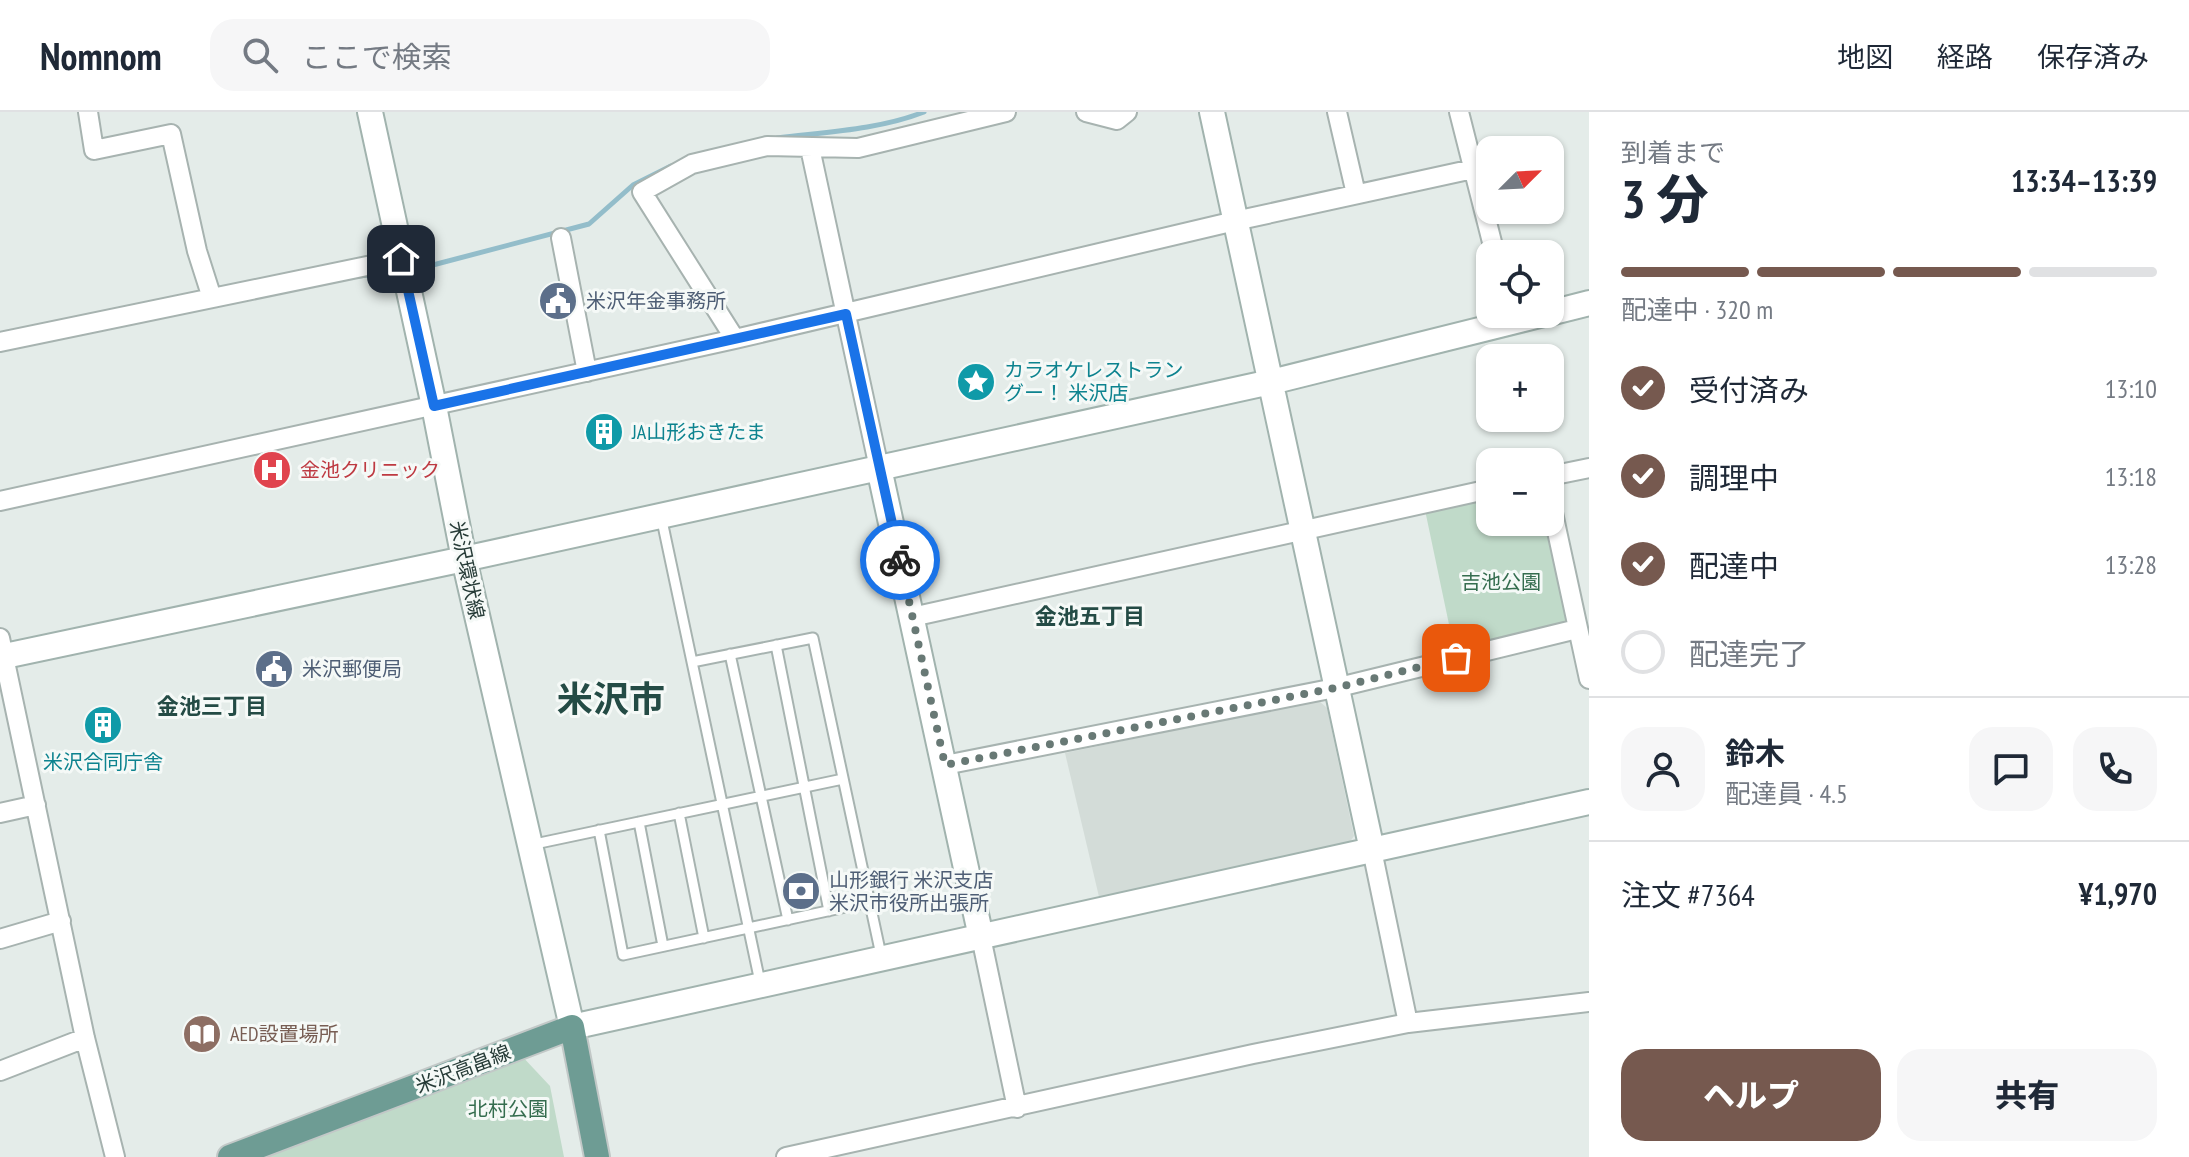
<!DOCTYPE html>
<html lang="ja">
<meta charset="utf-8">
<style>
body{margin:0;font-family:"PT Sans Narrow","Noto Sans JP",sans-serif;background:#f6f6f7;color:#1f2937;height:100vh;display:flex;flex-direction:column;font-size:30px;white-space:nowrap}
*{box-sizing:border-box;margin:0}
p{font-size:26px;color:#747a83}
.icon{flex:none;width:44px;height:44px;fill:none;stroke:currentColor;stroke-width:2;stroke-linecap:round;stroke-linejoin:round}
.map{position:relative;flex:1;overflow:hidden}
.side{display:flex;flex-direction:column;background:#fff;width:600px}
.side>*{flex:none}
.needle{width:52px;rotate:66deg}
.controls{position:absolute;left:1476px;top:24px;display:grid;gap:16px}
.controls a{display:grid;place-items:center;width:88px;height:88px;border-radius:16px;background:#fff;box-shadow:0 2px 6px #0004;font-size:40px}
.pin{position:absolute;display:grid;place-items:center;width:68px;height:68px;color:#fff;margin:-34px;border-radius:16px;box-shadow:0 4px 12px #0006}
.courier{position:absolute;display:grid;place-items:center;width:80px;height:80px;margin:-40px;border:6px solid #1a73e8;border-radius:50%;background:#fff;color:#222;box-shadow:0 2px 10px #0007}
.head em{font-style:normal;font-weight:800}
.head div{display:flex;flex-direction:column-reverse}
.head{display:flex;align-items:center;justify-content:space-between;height:136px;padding:0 32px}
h1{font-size:52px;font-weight:800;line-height:60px}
.bar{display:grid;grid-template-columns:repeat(4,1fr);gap:12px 8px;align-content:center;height:96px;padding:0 32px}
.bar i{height:10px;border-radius:6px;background:#e0e1e3}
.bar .current{background:#76594f}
.bar p{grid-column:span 4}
.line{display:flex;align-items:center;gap:20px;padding:0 32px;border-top:2px solid #e0e1e3}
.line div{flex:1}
.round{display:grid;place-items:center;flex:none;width:84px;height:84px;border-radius:24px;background:#f6f6f7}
ol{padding:0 32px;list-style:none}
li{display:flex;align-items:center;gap:24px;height:88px}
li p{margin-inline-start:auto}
li .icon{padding:8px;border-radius:50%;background:#76594f;color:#fff;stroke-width:4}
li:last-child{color:#747a83}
li i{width:44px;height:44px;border:4px solid #e0e1e3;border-radius:50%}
.cta{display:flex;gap:16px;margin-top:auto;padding:16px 32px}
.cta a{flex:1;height:92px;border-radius:24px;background:#76594f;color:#fff;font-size:32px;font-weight:800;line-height:92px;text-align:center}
.cta a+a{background:#f6f6f7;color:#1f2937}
header{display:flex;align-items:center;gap:48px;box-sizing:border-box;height:112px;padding:0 40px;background:#fff;border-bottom:2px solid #e0e1e3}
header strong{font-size:38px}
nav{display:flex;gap:44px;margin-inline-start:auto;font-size:28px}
.search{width:560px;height:72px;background:#f6f6f7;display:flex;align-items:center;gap:20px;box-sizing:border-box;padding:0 28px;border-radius:24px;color:#747a83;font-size:30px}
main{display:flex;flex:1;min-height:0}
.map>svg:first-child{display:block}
</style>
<header>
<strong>Nomnom</strong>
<div class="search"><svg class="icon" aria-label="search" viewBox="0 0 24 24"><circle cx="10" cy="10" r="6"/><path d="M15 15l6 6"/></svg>ここで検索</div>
<nav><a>地図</a><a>経路</a><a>保存済み</a></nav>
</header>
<main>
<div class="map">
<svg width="1589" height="1045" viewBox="0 0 1589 1045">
<rect width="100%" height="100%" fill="#e4ece9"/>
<!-- built -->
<path fill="#d3dcd8" d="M1318,588L1327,596L1354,724L1345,737L1100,789L1065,641Z"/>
<!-- green -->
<path fill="#c0dac9" d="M1490,383V410H1548L1571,514L1455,541L1425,398Z
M520,942L550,974L564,1045H259Z"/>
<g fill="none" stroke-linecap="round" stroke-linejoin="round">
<!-- stream -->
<path stroke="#93bdca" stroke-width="5" d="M777,26C825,20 878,18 924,0
M410,159L589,112L633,73L671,54
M359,164L396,160"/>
<defs>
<path id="lane" d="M661,404L760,870
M776,533L829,799
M730,542L788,808
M692,550L813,526L881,843
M679,701L704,826
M639,710L663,834
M599,718L623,843L869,790
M530,733L843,667"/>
<path id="street" d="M88,0L94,38L171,22L197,139L212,186
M1086,0L1117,8L1127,0
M1337,0L1356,82
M1459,0L1495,142
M810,36L879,356
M561,126L587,260
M735,227L642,80L692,52L767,34L858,36L1006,0
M0,230L401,147
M1550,364L1589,356
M1550,387L1589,567
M0,389L735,227L1235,109L1473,57
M912,505L1490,377
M0,526L85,926L115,1045
M945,653L1335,576L1577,517
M0,701L36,693
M1372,738L1408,911
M981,825L1017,996
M0,827L61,809
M0,959L85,926
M786,1045L1253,942L1408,911L1589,890"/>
<path id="secondary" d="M370,0L434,294L464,447L572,915L1589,690
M1212,0L1372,738
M1550,201L1589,191
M879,356L981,825
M0,545L464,447L1271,270L1544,202"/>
<path id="primary" d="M230,1045L572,915L597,1045"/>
</defs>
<!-- lane casing -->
<use href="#lane" stroke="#a7b3b0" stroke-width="13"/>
<!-- street casing -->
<use href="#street" stroke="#a7b3b0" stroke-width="22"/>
<!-- secondary casing -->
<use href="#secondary" stroke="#a1b3ae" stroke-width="28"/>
<!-- primary casing -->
<use href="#primary" stroke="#c2c8c7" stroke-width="28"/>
<!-- lane -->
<use href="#lane" stroke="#fff" stroke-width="9"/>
<!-- street -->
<use href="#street" stroke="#fff" stroke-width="18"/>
<!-- secondary -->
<use href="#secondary" stroke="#fff" stroke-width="24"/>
<!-- primary -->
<use href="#primary" stroke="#6e9c94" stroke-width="24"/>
</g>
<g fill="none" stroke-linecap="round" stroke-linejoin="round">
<!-- done -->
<path stroke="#687975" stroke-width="8" stroke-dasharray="0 14.4" d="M900,448L945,653L1335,576L1456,546"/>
<!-- route -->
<path stroke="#1a73e8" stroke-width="10" d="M401,147L434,294L846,202L900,448"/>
</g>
<!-- icons -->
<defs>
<symbol id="civic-disc" viewBox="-11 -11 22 22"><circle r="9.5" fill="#5c6f8a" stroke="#f5f9f7"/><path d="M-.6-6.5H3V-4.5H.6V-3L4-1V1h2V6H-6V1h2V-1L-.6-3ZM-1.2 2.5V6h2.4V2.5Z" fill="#fff"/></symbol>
<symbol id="sight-disc" viewBox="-11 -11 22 22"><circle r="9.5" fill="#0f9aa8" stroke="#f5f9f7"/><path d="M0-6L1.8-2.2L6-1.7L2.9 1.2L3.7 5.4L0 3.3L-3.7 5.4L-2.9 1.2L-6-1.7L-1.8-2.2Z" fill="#fff"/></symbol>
<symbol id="building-disc" viewBox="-11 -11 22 22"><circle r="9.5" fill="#0f9aa8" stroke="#f5f9f7"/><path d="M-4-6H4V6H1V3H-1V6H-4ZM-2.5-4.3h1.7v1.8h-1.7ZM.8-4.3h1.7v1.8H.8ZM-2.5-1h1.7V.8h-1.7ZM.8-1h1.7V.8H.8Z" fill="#fff"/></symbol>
<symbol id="hospital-disc" viewBox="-11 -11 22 22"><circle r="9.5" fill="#e0444e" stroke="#f5f9f7"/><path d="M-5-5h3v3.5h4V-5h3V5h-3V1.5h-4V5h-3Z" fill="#fff"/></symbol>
<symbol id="bank-disc" viewBox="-11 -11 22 22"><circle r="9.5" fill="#5c6f8a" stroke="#f5f9f7"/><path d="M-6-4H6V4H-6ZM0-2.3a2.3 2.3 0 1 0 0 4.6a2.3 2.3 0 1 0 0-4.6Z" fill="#fff"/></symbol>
<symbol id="library-disc" viewBox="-11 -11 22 22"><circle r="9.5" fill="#8d6e63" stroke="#f5f9f7"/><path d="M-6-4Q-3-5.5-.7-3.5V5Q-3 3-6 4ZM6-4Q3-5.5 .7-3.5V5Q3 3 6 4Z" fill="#fff"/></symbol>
</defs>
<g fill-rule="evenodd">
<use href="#civic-disc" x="536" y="167" width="44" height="44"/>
<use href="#sight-disc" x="954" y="248" width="44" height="44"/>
<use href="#building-disc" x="582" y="298" width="44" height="44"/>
<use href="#hospital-disc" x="250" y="336" width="44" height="44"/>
<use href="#civic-disc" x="252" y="535" width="44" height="44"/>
<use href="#building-disc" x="81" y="591" width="44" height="44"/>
<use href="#bank-disc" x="779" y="757" width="44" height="44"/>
<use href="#library-disc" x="180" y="900" width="44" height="44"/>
</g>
<g text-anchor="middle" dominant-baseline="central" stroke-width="6" stroke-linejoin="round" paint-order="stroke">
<!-- service labels -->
<g font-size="20" fill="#4e5e75" stroke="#f5f9f7" text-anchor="start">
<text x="586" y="189">米沢年金事務所</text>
<text x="302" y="557">米沢郵便局</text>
<text x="829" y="768">山形銀行 米沢支店<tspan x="829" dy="23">米沢市役所出張所</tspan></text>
</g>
<!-- culture labels -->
<g font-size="20" fill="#0d838f" stroke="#f5f9f7" text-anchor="start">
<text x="1004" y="258">カラオケレストラン<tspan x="1004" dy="23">グー！ 米沢店</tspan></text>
<text x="632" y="320">JA山形おきたま</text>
<text x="103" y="650" text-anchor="middle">米沢合同庁舎</text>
</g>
<!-- health labels -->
<g font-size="20" fill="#be3a42" stroke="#f5f9f7" text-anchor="start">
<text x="300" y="358">金池クリニック</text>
</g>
<!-- street labels -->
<g font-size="20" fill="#263b37" stroke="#f5f9f7">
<text transform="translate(467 458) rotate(78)">米沢環状線</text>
<text transform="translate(463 957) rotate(-21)">米沢高畠線</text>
</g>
<!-- park labels -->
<g font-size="20" fill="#356d4f" stroke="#f5f9f7">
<text x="1501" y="470">吉池公園</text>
<text x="508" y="997">北村公園</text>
</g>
<!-- education labels -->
<g font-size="20" fill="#785e54" stroke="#f5f9f7" text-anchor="start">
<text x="230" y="922">AED設置場所</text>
</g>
<!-- neighbourhood labels -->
<g font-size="22" font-weight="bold" fill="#244b45" stroke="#f5f9f7">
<text x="1090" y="504">金池五丁目</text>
<text x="212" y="594">金池三丁目</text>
</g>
<!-- town labels -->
<g font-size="36" font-weight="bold" fill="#244b45" stroke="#f5f9f7">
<text x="611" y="586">米沢市</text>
</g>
</g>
</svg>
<div class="controls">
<a><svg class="needle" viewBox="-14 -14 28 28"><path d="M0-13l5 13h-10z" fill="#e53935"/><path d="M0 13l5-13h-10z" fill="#747a83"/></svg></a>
<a><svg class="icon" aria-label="locate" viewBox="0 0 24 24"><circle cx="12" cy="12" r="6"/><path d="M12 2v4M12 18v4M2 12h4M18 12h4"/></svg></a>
<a>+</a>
<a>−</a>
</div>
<div class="pin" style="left:1456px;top:546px;background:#ea580c"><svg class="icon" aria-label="bag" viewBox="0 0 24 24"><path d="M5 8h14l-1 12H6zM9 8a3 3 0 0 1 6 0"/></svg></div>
<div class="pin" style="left:401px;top:147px;background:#1f2937"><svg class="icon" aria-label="home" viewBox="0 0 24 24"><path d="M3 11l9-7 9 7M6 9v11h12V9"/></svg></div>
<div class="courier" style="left:900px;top:448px"><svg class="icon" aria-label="bike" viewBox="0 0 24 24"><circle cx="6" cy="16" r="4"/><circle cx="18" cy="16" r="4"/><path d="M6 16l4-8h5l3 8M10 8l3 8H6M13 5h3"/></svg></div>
</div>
<section class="side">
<div class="head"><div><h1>3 分</h1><p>到着まで</p></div><em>13:34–13:39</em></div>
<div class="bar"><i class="current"></i><i class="current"></i><i class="current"></i><i></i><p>配達中 · 320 m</p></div>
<ol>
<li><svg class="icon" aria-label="check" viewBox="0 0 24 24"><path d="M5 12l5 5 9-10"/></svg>受付済み<p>13:10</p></li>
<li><svg class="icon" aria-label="check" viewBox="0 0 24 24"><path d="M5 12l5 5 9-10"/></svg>調理中<p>13:18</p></li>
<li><svg class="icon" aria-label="check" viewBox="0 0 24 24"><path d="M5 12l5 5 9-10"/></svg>配達中<p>13:28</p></li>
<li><i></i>配達完了</li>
</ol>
<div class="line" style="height:144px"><a class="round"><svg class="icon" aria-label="person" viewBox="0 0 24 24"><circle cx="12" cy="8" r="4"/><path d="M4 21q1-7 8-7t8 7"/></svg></a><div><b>鈴木</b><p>配達員 · 4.5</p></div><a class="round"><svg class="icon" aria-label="chat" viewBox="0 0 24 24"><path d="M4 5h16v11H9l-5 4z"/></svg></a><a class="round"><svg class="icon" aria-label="phone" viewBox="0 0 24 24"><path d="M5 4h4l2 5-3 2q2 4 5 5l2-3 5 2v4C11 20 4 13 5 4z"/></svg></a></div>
<div class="line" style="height:104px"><div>注文 #7364</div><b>¥1,970</b></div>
<div class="cta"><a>ヘルプ</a><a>共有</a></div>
</section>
</main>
